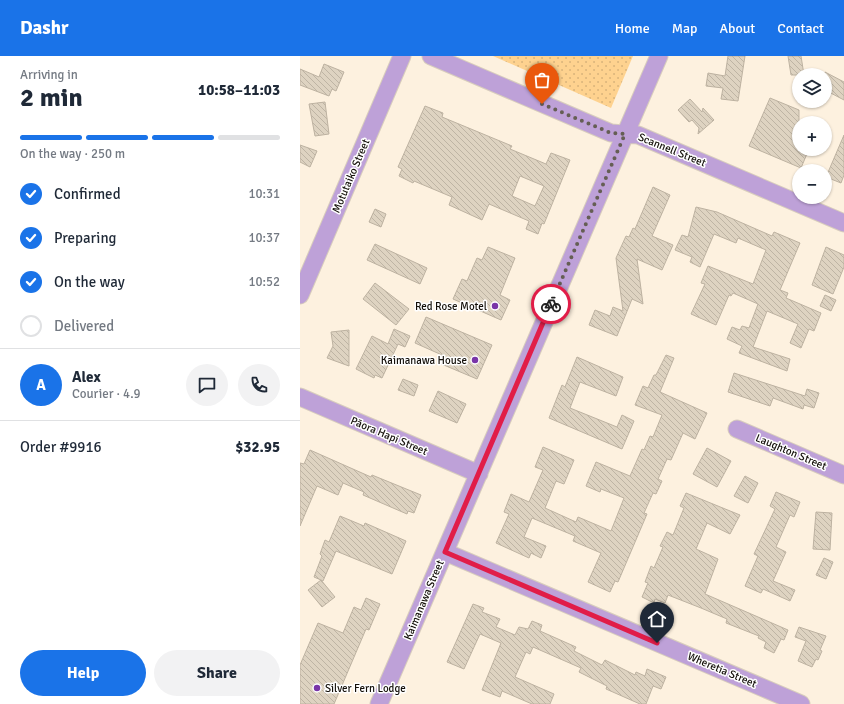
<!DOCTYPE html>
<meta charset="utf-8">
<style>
body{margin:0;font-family:Signika,sans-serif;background:#f2f2f3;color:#1f2937;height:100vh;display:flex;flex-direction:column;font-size:15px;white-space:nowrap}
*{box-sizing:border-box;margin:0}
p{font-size:13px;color:#747a83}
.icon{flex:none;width:22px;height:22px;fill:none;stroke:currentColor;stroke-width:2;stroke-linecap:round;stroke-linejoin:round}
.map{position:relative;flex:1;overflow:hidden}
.side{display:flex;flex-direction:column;background:#fff;width:300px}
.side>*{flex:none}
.buttons{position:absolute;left:492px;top:12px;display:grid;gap:8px}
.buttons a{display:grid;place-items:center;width:40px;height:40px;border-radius:50%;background:#fff;box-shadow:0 1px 3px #0004;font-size:20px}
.pin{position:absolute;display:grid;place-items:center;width:34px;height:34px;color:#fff;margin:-41px -17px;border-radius:50% 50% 50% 0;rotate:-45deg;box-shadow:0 0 4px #0007}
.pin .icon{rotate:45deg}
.courier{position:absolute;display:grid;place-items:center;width:40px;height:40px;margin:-20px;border:3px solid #e11d48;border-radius:50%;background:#fff;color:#222;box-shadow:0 1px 5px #0007}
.overview em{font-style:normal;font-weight:700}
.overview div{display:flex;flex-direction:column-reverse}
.overview{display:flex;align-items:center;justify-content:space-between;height:68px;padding:0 20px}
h1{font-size:26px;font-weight:700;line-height:30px}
.bar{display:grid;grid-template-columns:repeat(4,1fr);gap:6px 4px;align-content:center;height:48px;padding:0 20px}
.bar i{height:5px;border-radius:3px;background:#e0e1e3}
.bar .on{background:#1a73e8}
.bar p{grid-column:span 4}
.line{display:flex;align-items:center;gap:10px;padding:0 20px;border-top:1px solid #e0e1e3}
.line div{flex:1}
.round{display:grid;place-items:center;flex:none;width:42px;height:42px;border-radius:21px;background:#f2f2f3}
ol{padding:0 20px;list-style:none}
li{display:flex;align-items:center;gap:12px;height:44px}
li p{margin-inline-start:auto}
li .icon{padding:4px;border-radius:50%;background:#1a73e8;color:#fff;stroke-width:4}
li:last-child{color:#747a83}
li i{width:22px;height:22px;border:2px solid #e0e1e3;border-radius:50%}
.button{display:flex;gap:8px;margin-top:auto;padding:8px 20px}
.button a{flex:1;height:46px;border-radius:24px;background:#1a73e8;color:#fff;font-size:16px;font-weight:700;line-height:46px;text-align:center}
.button a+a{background:#f2f2f3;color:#1f2937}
header{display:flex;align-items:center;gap:24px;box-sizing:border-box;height:56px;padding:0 20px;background:#1a73e8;color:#fff}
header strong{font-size:19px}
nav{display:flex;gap:22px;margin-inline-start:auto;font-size:14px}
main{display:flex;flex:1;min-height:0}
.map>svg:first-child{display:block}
</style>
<header>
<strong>Dashr</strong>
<nav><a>Home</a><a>Map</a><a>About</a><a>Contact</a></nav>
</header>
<main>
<section class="side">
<div class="overview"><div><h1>2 min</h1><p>Arriving in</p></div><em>10:58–11:03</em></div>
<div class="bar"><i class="on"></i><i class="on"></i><i class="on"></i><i></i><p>On the way · 250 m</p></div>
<ol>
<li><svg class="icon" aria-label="check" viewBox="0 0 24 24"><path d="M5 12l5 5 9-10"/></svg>Confirmed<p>10:31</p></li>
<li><svg class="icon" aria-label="check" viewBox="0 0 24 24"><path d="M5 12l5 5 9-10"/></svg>Preparing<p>10:37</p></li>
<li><svg class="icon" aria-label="check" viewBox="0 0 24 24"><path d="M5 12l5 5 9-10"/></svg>On the way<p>10:52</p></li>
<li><i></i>Delivered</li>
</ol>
<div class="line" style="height:72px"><b class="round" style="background:#1a73e8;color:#fff">A</b><div><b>Alex</b><p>Courier · 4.9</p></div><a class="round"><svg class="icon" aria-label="chat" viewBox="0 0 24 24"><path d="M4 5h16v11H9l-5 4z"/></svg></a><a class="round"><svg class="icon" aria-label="phone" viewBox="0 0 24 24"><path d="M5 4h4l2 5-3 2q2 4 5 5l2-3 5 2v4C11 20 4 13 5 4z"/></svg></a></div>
<div class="line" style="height:52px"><div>Order #9916</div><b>$32.95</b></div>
<div class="button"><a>Help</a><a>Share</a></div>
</section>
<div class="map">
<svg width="544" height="648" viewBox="0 0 544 648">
<defs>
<pattern id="grass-dots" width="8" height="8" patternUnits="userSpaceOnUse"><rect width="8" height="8" fill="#fed28f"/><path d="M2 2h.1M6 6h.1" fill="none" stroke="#d9b37a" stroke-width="1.8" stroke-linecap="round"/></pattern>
<pattern id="building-back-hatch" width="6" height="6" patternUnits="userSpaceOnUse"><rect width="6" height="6" fill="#ded3c1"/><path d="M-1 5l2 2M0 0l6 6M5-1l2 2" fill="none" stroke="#beb4a4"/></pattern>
</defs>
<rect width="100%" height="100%" fill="#fdf1df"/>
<!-- grass -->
<path fill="url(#grass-dots)" d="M193,0H333L311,52Z"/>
<!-- building -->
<path fill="url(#building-back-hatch)" stroke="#bdb2a1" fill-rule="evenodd" d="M428,0H445L438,45L421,43L423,32L406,30L408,17L425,20Z
M488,0H501L504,19H491Z
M24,8L44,16L36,35L32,33L29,40L0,29V13L19,21Z
M525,16L544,26V44L525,34Z
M470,42L499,54V93H509L501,112L449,90Z
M390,43L402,56L403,52L414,64L398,78L399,72L392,64L389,66L378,54Z
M25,46L29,78L15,80L9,48Z
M125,50L143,57L142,61L212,90L210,93L246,108L251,97L270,104L244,168L242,167L238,178L226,173L229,165L189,148L182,164L149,149L152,141L114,125L113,127L99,120L102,113L98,111ZM220,120L244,130L235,150L212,140Z
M544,79V119L541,127L526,121Z
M0,89L17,95L10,111L0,106Z
M353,131L370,139L352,180L373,189L362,214L337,203L343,248L332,243L317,280L289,269L295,254L310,260L313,251L323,255L316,202L326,180L329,181L333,172L335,173Z
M396,151L417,156L472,180L474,176L500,187L480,234L488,237L486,242L521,257L514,275L509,273L501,292L490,287L498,268L467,255L453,291L490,303L487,315L439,297L442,290L427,283L432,271L440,274L442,270L449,272L458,248L433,237L431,240L429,239L416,269L391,258L405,228L401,227L408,210L453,228L466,194L438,182L436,187L414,178L400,211L390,206L392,201L375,194L382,179L388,181Z
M75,153L86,158L81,171L69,166Z
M75,188L127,212L120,228L67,204Z
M188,191L215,202L200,239L210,244L201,264L153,243L162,223L167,225L177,202L182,204Z
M526,191L544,199V211L533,238L512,229Z
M75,227L109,253L96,269L63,243Z
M525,239L536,244L531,255L520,250Z
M126,261L192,289L177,323L139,307L142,299L115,287Z
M94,273L110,280L105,291L98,288L82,322L75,319L74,322L56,313L72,280L88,288Z
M49,274V310L27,302L33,290L31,276Z
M366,299L374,302L360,336L407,357L395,383L383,377L371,404L367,403L358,423L362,425L356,438L353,437L344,457L347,458L318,526L315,525L310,536L288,526L301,497L273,485L275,480L232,462L224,481L246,490L241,502L231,497L229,502L196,487L209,458L204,456L211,438L229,446L243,414L235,411L243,391L274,404L264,428L256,425L245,452L276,466L278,461L311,475L324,442L301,433L300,436L286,430L296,406L330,420L342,393L344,394L350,380L353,381L362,359L335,349L343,330L348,332L354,319H356Z
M277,301L323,321L316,340L280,326L270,352L317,371L322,359L334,365L322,393L249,362L262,329L265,331Z
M434,317L505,340L507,333L519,337L514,352L504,349L503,353L473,342L470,350L428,336Z
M103,323L118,329L114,340L98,334Z
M138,335L166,348L157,367L129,355Z
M407,392L431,405L417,431L393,418Z
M10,394L71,421L72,419L121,439L114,457L108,455L107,458L63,439L64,436L43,427L38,439L17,430L0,470V407L4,408Z
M445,420L458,427L448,447L434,440Z
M476,436L500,446L494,461L490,459L476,491L486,496L473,525L495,534L490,545L463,533L461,537L445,530L458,500L454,498L475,453L470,450Z
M386,437L440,459L430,478L407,467L396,493L418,503L405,538L488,574L484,584L481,583L474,597L464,592L466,586L458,582L459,580L426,567L427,563L401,552L368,539L365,547L355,543L354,547L342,541L348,527L345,526L351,510L354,512L363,491L360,490L367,476L373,479L384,452L380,450Z
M516,456L532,457L530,494L513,493Z
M40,460L64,470L65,467L106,485L92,518L36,495L23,525L21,524L35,541L22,551L8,534L21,524L14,521L22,500L20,498L25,484L29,486Z
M524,502L533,506L526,523L516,519Z
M66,542L80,548L69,574L66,573L34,648H0V609L18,567L43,577L54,551L61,554Z
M173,548L184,552L182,556L200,563L196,571L215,579L219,571L228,573L232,565L242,569L240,575L276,591L274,595L302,609L305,604L335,619L336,616L345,620L347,613L366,621L361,633L353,630L346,648H340L306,633L307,630L279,616L281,612L233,591L230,598L226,596L215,621L254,638L250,648H232L202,635L200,641L182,634L201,587L180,578L164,613L147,606Z
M499,571L526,580L520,594L522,595L518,604L516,603L512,611L498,605L506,585L495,581Z"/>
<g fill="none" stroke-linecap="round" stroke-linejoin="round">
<defs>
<path id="minor" d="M131,0L311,77L338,79L544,167
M0,239L102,0
M0,341L179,418
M437,373L544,419
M145,496L501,648
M79,648L359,0"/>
</defs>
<!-- minor casing -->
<use href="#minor" stroke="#d8cdbd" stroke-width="19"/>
<!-- minor -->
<use href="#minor" stroke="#bea1d8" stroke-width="17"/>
</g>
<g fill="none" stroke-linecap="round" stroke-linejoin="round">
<!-- done -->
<path stroke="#655e54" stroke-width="4" stroke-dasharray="0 7.2" d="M242,48L311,77L325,78L251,248"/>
<!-- route -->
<path stroke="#e11d48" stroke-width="5" d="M251,248L145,496L357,587"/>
</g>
<!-- markers -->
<g fill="#7935a8" stroke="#fff" stroke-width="1.5">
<circle cx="195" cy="250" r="4"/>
<circle cx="175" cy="304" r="4"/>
<circle cx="17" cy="632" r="4"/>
</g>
<g text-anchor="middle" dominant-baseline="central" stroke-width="3" stroke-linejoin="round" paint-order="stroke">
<!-- street labels -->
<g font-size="11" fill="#130f09" stroke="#fff">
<text transform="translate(372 94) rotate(22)">Scannell Street</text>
<text transform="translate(51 120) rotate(-67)">Motutaiko Street</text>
<text transform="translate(89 380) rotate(23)">Pāora Hapi Street</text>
<text transform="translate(491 396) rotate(23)">Laughton Street</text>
<text transform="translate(124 544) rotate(-67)">Kaimanawa Street</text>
<text transform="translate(422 614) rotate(23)">Wheretia Street</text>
</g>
<!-- poi labels -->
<g font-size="11" fill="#130f09" stroke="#fff" text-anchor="end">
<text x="187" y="250">Red Rose Motel</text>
<text x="167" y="304">Kaimanawa House</text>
<text x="25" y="632" text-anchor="start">Silver Fern Lodge</text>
</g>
</g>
</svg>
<div class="buttons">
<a><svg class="icon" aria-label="layers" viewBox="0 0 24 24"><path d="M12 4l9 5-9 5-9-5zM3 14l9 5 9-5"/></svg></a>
<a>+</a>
<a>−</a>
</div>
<div class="pin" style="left:242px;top:48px;background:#ea580c"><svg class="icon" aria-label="bag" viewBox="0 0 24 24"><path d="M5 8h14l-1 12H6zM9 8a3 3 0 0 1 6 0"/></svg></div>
<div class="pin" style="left:357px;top:587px;background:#1f2937"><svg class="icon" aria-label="home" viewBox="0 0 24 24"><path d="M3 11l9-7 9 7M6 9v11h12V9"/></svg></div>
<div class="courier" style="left:251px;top:248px"><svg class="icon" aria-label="bike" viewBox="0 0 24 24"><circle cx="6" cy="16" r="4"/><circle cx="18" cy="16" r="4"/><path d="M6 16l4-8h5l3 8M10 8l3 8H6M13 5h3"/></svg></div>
</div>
</main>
